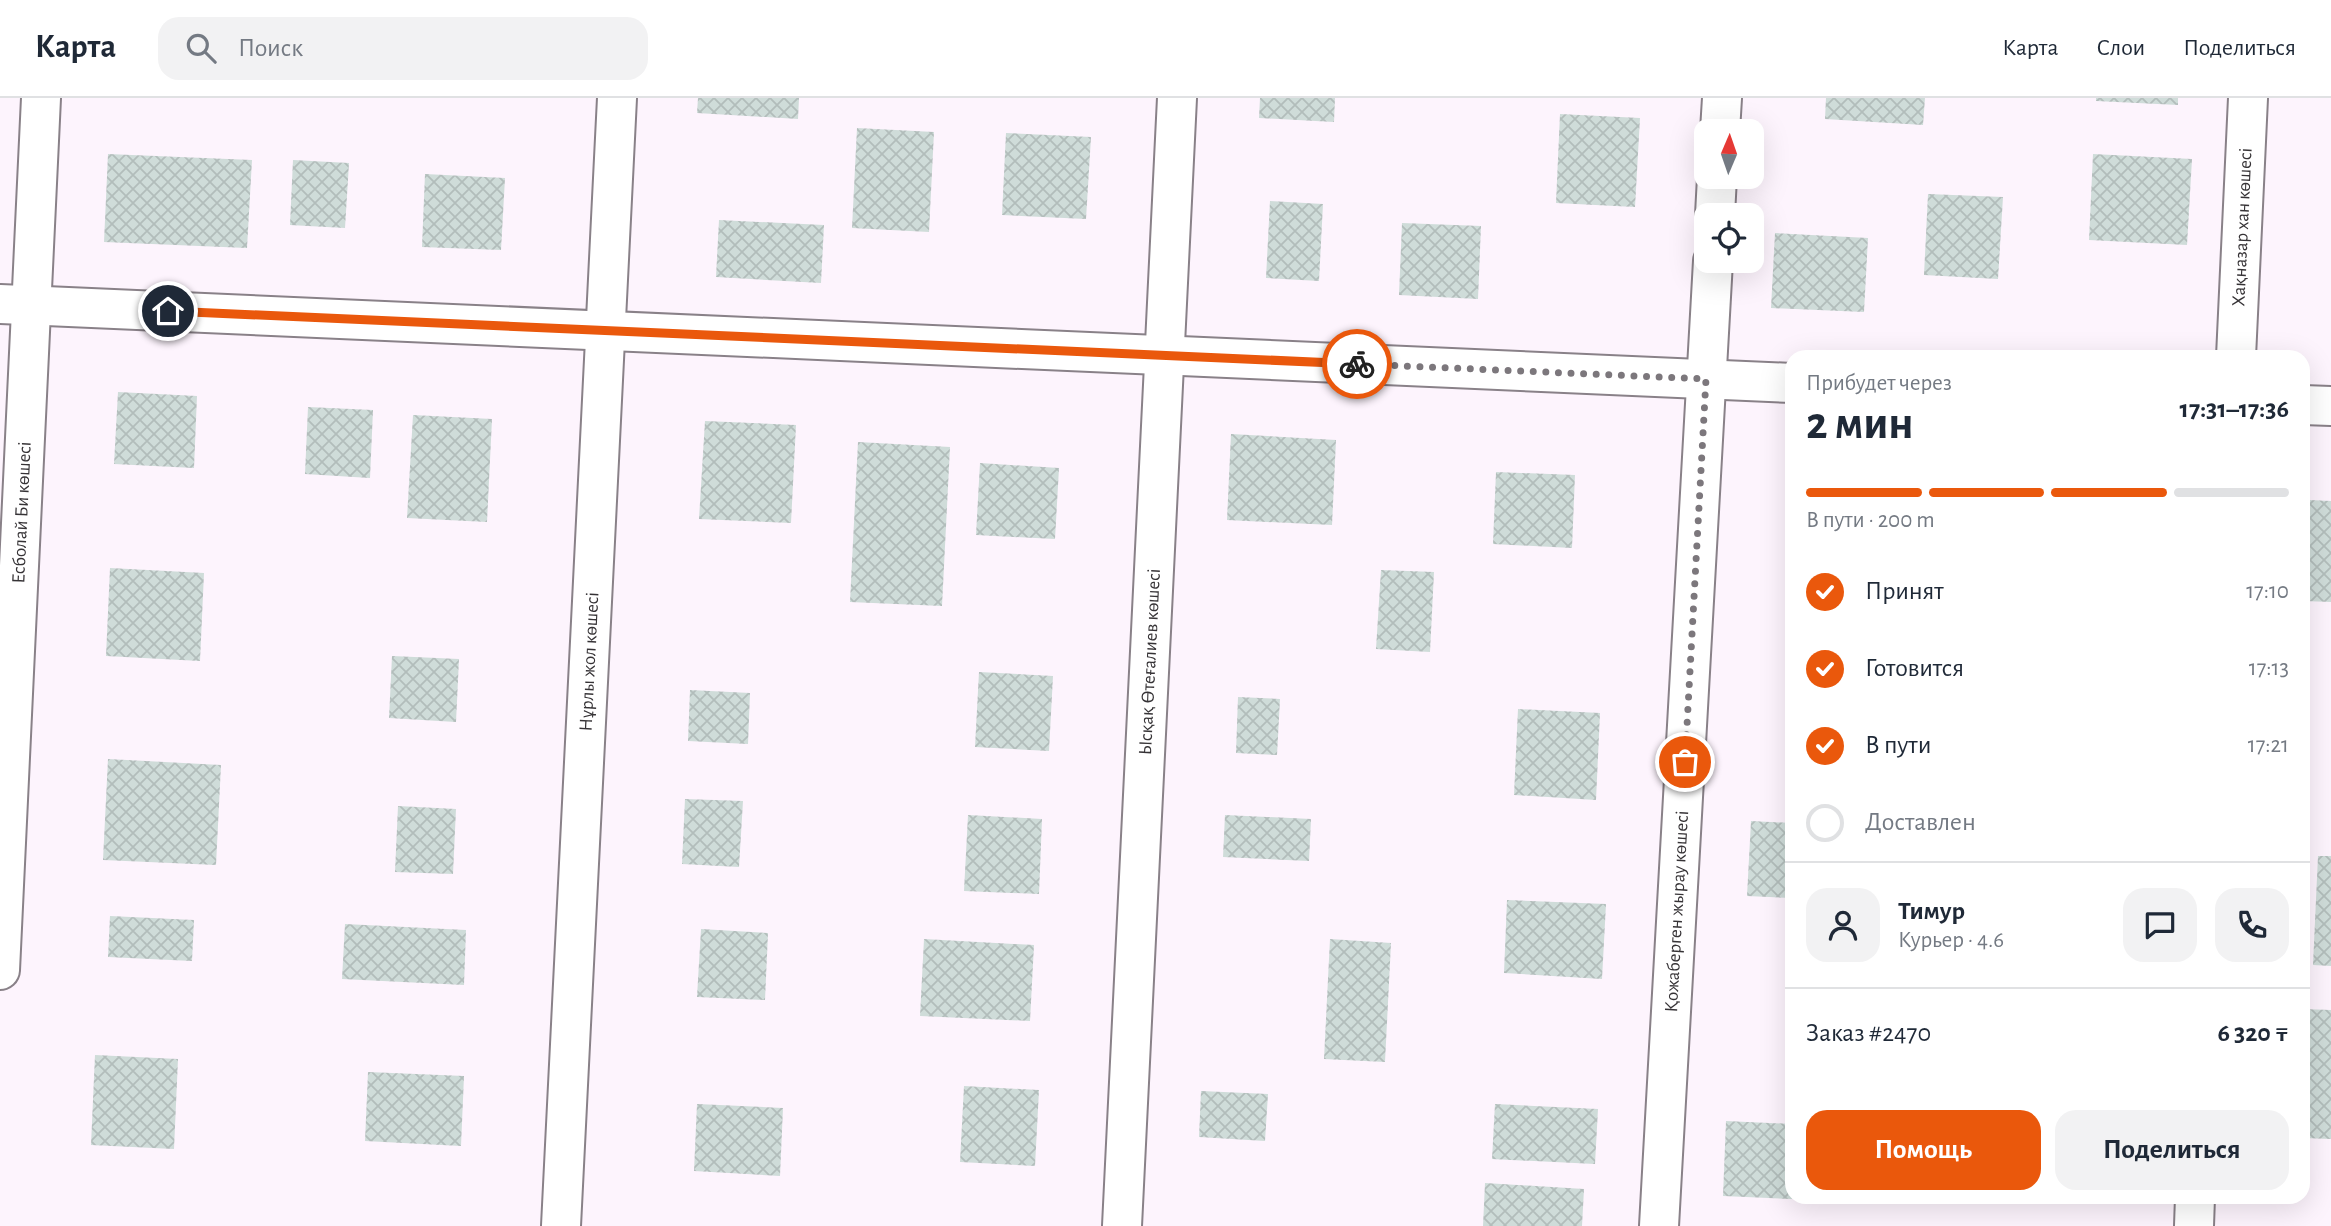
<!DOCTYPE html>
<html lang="ru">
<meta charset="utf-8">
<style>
body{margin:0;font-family:"Alegreya Sans",sans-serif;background:#f2f2f3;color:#1f2937;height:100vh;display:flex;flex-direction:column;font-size:26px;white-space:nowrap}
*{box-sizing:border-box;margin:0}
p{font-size:23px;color:#747a83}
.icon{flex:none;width:38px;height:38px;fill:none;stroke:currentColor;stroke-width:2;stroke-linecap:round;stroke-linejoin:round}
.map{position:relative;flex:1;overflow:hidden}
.panel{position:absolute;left:1785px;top:252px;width:525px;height:854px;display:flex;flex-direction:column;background:#fff;border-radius:21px;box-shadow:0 7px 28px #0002}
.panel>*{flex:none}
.needle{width:46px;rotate:2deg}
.fabs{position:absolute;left:1694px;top:21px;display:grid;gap:14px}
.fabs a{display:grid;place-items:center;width:70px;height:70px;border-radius:14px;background:#fff;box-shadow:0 7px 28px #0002;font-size:35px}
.pin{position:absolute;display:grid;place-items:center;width:60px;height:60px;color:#fff;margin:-30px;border:4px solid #fff;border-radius:50%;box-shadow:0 2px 7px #0007}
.courier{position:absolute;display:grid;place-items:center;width:70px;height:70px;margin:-35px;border:5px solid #ea580c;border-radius:50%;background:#fff;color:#222;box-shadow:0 2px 9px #0007}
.head em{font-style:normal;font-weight:700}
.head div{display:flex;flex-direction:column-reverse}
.head{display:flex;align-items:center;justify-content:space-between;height:119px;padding:0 21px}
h1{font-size:46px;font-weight:700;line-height:52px}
.bar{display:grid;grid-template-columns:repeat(4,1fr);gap:10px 7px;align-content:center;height:84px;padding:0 21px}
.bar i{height:9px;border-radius:5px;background:#e0e1e3}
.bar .current{background:#ea580c}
.bar p{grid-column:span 4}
.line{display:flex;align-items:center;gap:18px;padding:0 21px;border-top:2px solid #e0e1e3}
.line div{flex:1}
.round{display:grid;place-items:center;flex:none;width:74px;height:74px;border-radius:21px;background:#f2f2f3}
ol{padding:0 21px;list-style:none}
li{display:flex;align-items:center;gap:21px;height:77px}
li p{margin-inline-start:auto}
li .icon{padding:7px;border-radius:50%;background:#ea580c;color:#fff;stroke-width:4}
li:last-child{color:#747a83}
li i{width:38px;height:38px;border:4px solid #e0e1e3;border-radius:50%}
.button{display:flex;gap:14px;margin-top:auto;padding:14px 21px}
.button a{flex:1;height:80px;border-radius:21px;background:#ea580c;color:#fff;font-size:28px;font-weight:700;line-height:80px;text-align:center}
.button a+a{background:#f2f2f3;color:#1f2937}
header{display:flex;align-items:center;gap:42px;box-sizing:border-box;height:98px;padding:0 35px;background:#fff;border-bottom:2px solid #e0e1e3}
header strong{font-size:33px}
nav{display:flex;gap:38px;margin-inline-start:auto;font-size:24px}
.search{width:490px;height:63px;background:#f2f2f3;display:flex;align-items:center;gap:18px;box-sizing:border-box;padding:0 24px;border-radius:21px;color:#747a83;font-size:26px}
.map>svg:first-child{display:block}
</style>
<header>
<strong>Карта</strong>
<div class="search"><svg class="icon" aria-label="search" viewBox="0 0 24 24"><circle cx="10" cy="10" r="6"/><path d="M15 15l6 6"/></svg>Поиск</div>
<nav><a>Карта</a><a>Слои</a><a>Поделиться</a></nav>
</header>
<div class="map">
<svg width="2331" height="1128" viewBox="0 0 2331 1128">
<defs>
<pattern id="building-cross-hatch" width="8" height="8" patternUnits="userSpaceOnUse" patternTransform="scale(1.75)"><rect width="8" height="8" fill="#cfdcd9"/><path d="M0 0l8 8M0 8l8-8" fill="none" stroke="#b2bdbb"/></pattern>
</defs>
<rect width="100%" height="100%" fill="#fdf4fd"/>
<!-- building -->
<path fill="url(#building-cross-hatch)" d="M698,0H799L798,21L697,15Z
M1260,0H1335L1334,24L1259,20Z
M1826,0H1925L1923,27L1825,21Z
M2096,0H2178V7L2096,3Z
M1560,16L1640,20L1635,109L1556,105Z
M857,30L934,34L929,134L852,130Z
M1006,35L1091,39L1086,121L1002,117Z
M108,56L252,62L247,150L104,144Z
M2093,56L2192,61L2187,147L2089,142Z
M293,62L349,65L345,130L290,127Z
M425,76L505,80L501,152L422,149Z
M1928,96L2003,99L1998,181L1924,177Z
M1270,103L1323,106L1319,183L1266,180Z
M719,122L824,127L821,185L716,179Z
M1402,125L1481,128L1478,201L1399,197Z
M1775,135L1868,140L1864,214L1771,210Z
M118,294L197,298L194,370L114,366Z
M308,309L373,312L370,380L305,376Z
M413,317L492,321L487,424L407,420Z
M705,323L796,327L791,425L699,421Z
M1231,336L1336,342L1332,427L1227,422Z
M858,344L950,349L942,508L850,504Z
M980,365L1059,370L1055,441L976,437Z
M1496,374L1575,377L1572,450L1493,446Z
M2309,402L2331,403V504L2304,503Z
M110,470L204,475L200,563L106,558Z
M1381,472L1434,474L1430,554L1376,551Z
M392,558L459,561L456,624L389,620Z
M979,574L1053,578L1049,653L975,649Z
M690,592L750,595L748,646L688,643Z
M1238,599L1280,601L1277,657L1236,655Z
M1518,611L1600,615L1596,702L1514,697Z
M108,661L221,667L216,767L103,762Z
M685,701L743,703L739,769L682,766Z
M398,708L456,711L453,776L395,774Z
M968,717L1042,721L1039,796L964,793Z
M1225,717L1311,721L1309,763L1223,759Z
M1751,723L1792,725V800L1747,798Z
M2318,758H2331V868L2313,867Z
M1507,802L1606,806L1602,881L1504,875Z
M110,818L194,822L192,863L108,859Z
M345,826L466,832L464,887L342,881Z
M701,831L768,835L765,902L697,899Z
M924,841L1034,847L1030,923L920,918Z
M1330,841L1391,845L1385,964L1324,961Z
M2303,911L2331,912V1041L2303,1040Z
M95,957L178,961L174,1051L91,1047Z
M368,974L464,978L461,1048L365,1043Z
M964,988L1039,992L1035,1068L960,1064Z
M1201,993L1268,996L1265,1043L1199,1039Z
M697,1006L783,1010L780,1078L694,1073Z
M1495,1006L1598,1011L1595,1066L1492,1061Z
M1726,1023L1792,1026V1101L1723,1098Z
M1485,1085L1584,1091L1582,1128H1483Z
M1795,1099H1821V1102L1795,1101Z
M1966,1099H2043L2042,1106L1965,1102Z"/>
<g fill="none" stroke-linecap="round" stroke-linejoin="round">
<defs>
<g id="street">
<path d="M1720,33L1722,0"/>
<path d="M1715,117L1717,79"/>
<path d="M0,206L1792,285"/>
<path id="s1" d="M2236,259L2248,0"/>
<path d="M2303,307L2331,308"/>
<path id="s2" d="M0,872L41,0"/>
<path id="s3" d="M561,1128L617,0"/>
<path id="s4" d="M1122,1128L1177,0"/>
<path id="s5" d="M1659,1128L1713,163"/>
<path d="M2194,1128L2195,1099"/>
</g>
</defs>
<!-- street casing -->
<use href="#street" stroke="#898188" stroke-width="42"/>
<!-- street -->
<use href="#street" stroke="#fff" stroke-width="38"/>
</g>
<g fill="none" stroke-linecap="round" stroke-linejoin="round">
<!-- done -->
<path stroke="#7c777c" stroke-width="7" stroke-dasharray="0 12.6" d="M1357,266L1706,281L1685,664"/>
<!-- route -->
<path stroke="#ea580c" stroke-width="9" d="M168,213L1357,266"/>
</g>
<g text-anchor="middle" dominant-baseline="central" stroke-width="7" stroke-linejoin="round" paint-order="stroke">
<!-- street labels -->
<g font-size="19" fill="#363336" stroke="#fff">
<text stroke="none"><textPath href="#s1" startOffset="130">Хақназар хан көшесі</textPath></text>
<text stroke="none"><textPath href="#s2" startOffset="458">Есболай Би көшесі</textPath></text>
<text stroke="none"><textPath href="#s3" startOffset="565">Нұрлы жол көшесі</textPath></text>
<text stroke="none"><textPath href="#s4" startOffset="565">Ысқақ Өтеғалиев көшесі</textPath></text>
<text stroke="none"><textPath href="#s5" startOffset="315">Қожаберген жырау көшесі</textPath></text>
</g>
</g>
</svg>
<div class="fabs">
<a><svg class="needle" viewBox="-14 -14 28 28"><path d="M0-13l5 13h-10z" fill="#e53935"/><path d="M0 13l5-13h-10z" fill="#747a83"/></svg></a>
<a><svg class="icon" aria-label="locate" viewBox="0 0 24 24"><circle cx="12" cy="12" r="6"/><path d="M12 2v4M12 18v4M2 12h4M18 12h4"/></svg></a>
</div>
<div class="pin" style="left:1685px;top:664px;background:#ea580c"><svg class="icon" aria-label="bag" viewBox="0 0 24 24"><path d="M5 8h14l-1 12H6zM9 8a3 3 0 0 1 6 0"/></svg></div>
<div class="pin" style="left:168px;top:213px;background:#1f2937"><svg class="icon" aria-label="home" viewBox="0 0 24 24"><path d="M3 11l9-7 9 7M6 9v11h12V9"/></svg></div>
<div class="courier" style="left:1357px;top:266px"><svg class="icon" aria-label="bike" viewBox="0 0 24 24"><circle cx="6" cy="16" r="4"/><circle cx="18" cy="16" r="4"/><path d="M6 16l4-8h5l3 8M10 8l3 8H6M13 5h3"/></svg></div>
<section class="panel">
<div class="head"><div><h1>2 мин</h1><p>Прибудет через</p></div><em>17:31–17:36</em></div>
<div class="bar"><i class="current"></i><i class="current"></i><i class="current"></i><i></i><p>В пути · 200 m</p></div>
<ol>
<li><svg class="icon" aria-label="check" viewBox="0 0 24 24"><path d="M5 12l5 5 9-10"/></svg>Принят<p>17:10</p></li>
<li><svg class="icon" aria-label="check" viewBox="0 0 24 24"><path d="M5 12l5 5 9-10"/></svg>Готовится<p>17:13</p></li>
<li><svg class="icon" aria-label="check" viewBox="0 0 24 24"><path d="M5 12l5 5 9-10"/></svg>В пути<p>17:21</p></li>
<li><i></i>Доставлен</li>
</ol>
<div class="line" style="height:126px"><a class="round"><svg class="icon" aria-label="person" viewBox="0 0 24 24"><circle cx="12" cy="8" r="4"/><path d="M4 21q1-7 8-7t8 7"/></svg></a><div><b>Тимур</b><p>Курьер · 4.6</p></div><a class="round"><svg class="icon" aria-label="chat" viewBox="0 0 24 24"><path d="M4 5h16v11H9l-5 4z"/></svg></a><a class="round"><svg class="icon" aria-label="phone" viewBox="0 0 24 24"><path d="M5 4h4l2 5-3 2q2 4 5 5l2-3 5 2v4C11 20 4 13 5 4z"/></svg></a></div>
<div class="line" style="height:91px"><div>Заказ #2470</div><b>6 320 ₸</b></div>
<div class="button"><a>Помощь</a><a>Поделиться</a></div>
</section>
</div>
